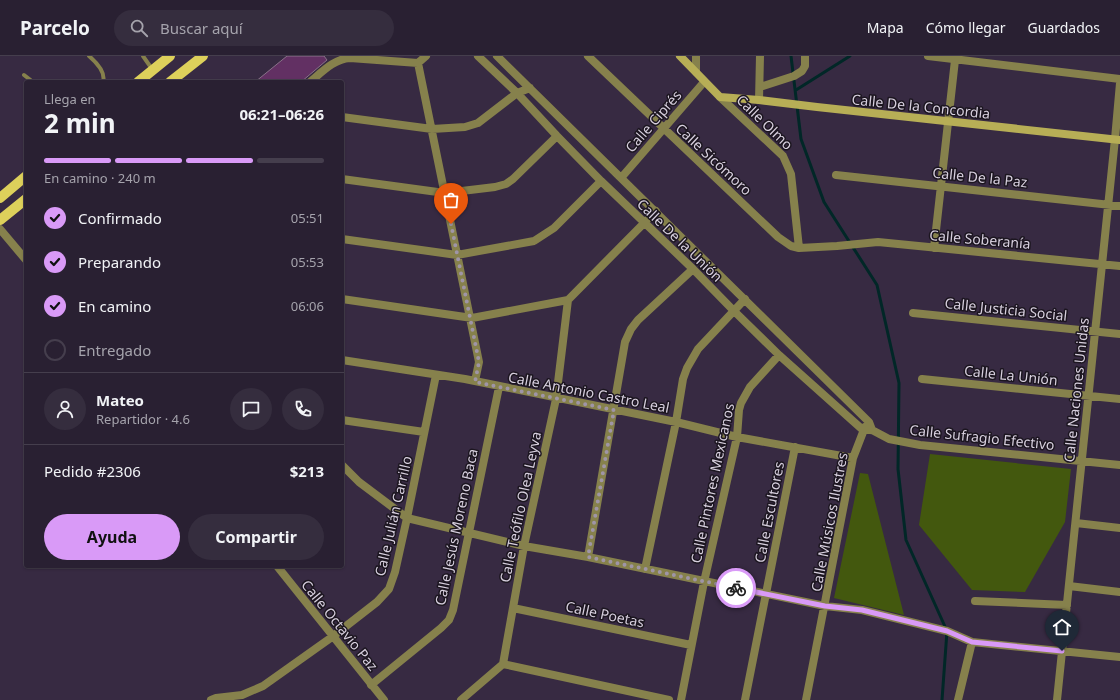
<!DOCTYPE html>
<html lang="es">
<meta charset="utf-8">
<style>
body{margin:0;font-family:"Noto Sans",sans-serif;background:#352d3e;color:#f1f3f6;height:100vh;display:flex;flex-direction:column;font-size:15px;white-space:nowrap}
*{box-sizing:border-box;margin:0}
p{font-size:13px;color:#a5a3ac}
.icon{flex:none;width:22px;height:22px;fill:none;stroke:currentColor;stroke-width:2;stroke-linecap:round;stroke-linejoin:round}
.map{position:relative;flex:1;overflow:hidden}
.panel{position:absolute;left:24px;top:24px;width:320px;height:488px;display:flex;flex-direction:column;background:#292032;border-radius:4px;box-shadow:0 1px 3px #0004,0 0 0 1px #453e4d}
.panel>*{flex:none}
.pin{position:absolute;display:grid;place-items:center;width:34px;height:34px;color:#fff;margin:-41px -17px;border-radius:50% 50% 50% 0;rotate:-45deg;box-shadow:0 0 4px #0007}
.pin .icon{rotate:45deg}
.courier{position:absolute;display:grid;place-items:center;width:40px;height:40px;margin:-20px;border:3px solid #d99af7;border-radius:50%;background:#fff;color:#222;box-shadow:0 1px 5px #0007}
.summary em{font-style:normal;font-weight:700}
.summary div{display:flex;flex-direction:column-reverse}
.summary{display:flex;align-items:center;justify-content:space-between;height:68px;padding:0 20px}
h1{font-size:26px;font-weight:700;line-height:30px}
.bar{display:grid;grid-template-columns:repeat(4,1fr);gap:6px 4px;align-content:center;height:48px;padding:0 20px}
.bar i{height:5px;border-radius:3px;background:#453e4d}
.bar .active{background:#d99af7}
.bar p{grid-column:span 4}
.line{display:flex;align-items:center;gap:10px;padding:0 20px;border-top:1px solid #453e4d}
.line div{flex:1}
.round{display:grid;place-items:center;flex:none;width:42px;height:42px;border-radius:21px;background:#352d3e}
ol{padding:0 20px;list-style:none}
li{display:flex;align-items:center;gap:12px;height:44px}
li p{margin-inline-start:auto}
li .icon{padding:4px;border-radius:50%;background:#d99af7;color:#111;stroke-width:4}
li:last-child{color:#a5a3ac}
li i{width:22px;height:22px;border:2px solid #453e4d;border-radius:50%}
.action{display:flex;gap:8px;margin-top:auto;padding:8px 20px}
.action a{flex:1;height:46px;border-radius:24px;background:#d99af7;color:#111;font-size:16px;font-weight:700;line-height:46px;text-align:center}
.action a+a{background:#352d3e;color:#f1f3f6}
header{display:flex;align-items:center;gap:24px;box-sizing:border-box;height:56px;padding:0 20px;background:#292032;border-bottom:1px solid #453e4d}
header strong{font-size:19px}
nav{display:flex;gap:22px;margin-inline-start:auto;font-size:14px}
.search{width:280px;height:36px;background:#352d3e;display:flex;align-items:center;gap:10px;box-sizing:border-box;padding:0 14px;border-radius:22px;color:#a5a3ac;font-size:15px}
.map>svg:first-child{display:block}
</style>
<header>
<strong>Parcelo</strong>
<div class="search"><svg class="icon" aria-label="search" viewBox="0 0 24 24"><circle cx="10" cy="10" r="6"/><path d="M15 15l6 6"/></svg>Buscar aquí</div>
<nav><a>Mapa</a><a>Cómo llegar</a><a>Guardados</a></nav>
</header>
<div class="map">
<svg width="1120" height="644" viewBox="0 0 1120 644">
<rect width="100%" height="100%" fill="#372a42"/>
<!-- green -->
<path fill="#43580e" d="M930,398L1071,413L1065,466L1025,536L972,534L919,469Z
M860,417L868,418L904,559L834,542Z"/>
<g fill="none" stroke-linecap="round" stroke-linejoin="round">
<!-- stream -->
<path stroke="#012727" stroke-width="3" d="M791,0L801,83L824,146L877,229L899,327L898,413L906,484L947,575L942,644
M796,34L850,0"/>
</g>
<!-- building -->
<path fill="#623063" stroke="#897289" d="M287,0H324L327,4L301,26H255Z"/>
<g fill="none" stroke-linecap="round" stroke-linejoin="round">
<!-- lane -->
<path stroke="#86814c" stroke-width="4" d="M89,0C96,6 106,16 103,26
M143,0L152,13
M24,19L33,26"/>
<!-- street -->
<path stroke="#86814c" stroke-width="8" d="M478,0L517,37L557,80L601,125L693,213L733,254L779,299L863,374H872L889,383L920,389L1120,409
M497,0L869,366L872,374
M588,0L778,181L791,190L799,192L837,190L878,186L1120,210
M928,0L1120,23
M418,7L479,306L475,325
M696,15V0
M310,26C322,16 334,3 350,2L418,7L426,0
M760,31L794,20L802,15L805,10V0
M720,41L783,100L791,118L799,192
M759,44L760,0
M342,61L432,73L465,71L478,67L517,37L530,32
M836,119L1120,150
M621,122L704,26
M342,123L445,137L495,131L506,128L513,123L557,80
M0,173L26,204
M342,183L457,199L534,185L554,172L601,125
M934,192L955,4
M342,243L472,262L568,244L656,155
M913,257L1120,278
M342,304L465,323L676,366L737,381L853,402
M922,323L1120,343
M342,364L424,376
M342,409L359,426L407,462L524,490L588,501L825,550L862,554L947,575L972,586L1120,601
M1076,467L1120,472
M588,501L625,286L631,273L638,264L693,213
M277,510L384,644
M645,513L676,366L683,323L687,312L698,293L745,243
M1069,530L1120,536
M975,545L1067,549
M513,552L691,589
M503,608L669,644
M371,629L441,572L449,564L453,554L499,331
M211,644L216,642L242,639L263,630L332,581L377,546L389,533L395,516L407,462L436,319
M461,644L503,608L524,490L556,343L568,244
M681,644L704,526L737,381L739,354L741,347L750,331L779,299
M745,644L795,391
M806,644L853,402L865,371
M958,644L972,586
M1057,644L1115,83L1120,27"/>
<!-- secondary -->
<path stroke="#b7ae56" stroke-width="8" d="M680,0L720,41L759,44L817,51L1120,84"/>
<!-- primary -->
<path stroke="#ddd05b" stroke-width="10" d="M138,26L170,0
M170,26L203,0
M0,142L26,120
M0,164L26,143"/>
</g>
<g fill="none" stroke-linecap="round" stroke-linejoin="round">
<!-- done -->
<path stroke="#9f95a7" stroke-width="4" stroke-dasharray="0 7.2" d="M451,168L479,306L475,326L614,354L588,501L736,532"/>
<!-- route -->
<path stroke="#d99af7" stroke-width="5" d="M736,532L825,550L862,554L947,575L972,586L1062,595"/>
</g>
<g text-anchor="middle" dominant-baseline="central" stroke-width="3" stroke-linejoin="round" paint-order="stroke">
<!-- street labels -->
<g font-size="14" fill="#d7cfde" stroke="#1c1620">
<text transform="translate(921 50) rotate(6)">Calle De la Concordia</text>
<text transform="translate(653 65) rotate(-49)">Calle Ciprés</text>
<text transform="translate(765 66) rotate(44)">Calle Olmo</text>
<text transform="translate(714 103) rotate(43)">Calle Sicómoro</text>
<text transform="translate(980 121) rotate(6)">Calle De la Paz</text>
<text transform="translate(980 183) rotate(5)">Calle Soberanía</text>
<text transform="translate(680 184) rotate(44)">Calle De la Unión</text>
<text transform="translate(1006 253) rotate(6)">Calle Justicia Social</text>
<text transform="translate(1011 319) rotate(6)">Calle La Unión</text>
<text transform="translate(1076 334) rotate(-84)">Calle Naciones Unidas</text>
<text transform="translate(589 336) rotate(11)">Calle Antonio Castro Leal</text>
<text transform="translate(982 381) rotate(6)">Calle Sufragio Efectivo</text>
<text transform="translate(712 427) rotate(-78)">Calle Pintores Mexicanos</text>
<text transform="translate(520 451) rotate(-78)">Calle Teófilo Olea Leyva</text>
<text transform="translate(769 456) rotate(-79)">Calle Escultores</text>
<text transform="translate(393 460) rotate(-77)">Calle Julián Carrillo</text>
<text transform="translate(829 466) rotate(-79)">Calle Músicos Ilustres</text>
<text transform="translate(456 471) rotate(-78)">Calle Jesús Moreno Baca</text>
<text transform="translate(605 558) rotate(12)">Calle Poetas</text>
<text transform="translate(340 569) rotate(51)">Calle Octavio Paz</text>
</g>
</g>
</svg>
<div class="pin" style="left:451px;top:168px;background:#ea580c"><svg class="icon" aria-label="bag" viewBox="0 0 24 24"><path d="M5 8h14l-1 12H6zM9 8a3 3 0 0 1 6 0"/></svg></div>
<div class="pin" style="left:1062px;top:595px;background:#1f2937"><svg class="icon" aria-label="home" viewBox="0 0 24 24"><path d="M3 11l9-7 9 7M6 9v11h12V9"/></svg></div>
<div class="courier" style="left:736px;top:532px"><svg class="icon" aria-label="bike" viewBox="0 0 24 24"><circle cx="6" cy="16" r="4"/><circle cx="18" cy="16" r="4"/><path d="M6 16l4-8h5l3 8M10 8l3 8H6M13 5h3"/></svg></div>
<section class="panel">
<div class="summary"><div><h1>2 min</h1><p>Llega en</p></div><em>06:21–06:26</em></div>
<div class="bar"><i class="active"></i><i class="active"></i><i class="active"></i><i></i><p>En camino · 240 m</p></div>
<ol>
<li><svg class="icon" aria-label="check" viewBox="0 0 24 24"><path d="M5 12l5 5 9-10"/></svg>Confirmado<p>05:51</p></li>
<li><svg class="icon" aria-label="check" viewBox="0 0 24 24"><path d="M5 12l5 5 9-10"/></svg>Preparando<p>05:53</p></li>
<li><svg class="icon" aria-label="check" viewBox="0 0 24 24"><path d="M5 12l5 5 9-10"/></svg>En camino<p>06:06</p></li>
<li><i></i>Entregado</li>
</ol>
<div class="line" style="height:72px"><a class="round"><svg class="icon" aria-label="person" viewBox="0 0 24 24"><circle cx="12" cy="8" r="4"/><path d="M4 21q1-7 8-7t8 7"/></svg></a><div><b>Mateo</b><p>Repartidor · 4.6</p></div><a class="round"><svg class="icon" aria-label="chat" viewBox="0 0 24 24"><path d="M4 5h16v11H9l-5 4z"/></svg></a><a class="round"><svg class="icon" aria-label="phone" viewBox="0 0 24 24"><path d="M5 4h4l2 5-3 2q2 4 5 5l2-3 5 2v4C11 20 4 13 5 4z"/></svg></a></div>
<div class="line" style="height:52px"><div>Pedido #2306</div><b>$213</b></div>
<div class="action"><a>Ayuda</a><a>Compartir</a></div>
</section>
</div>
